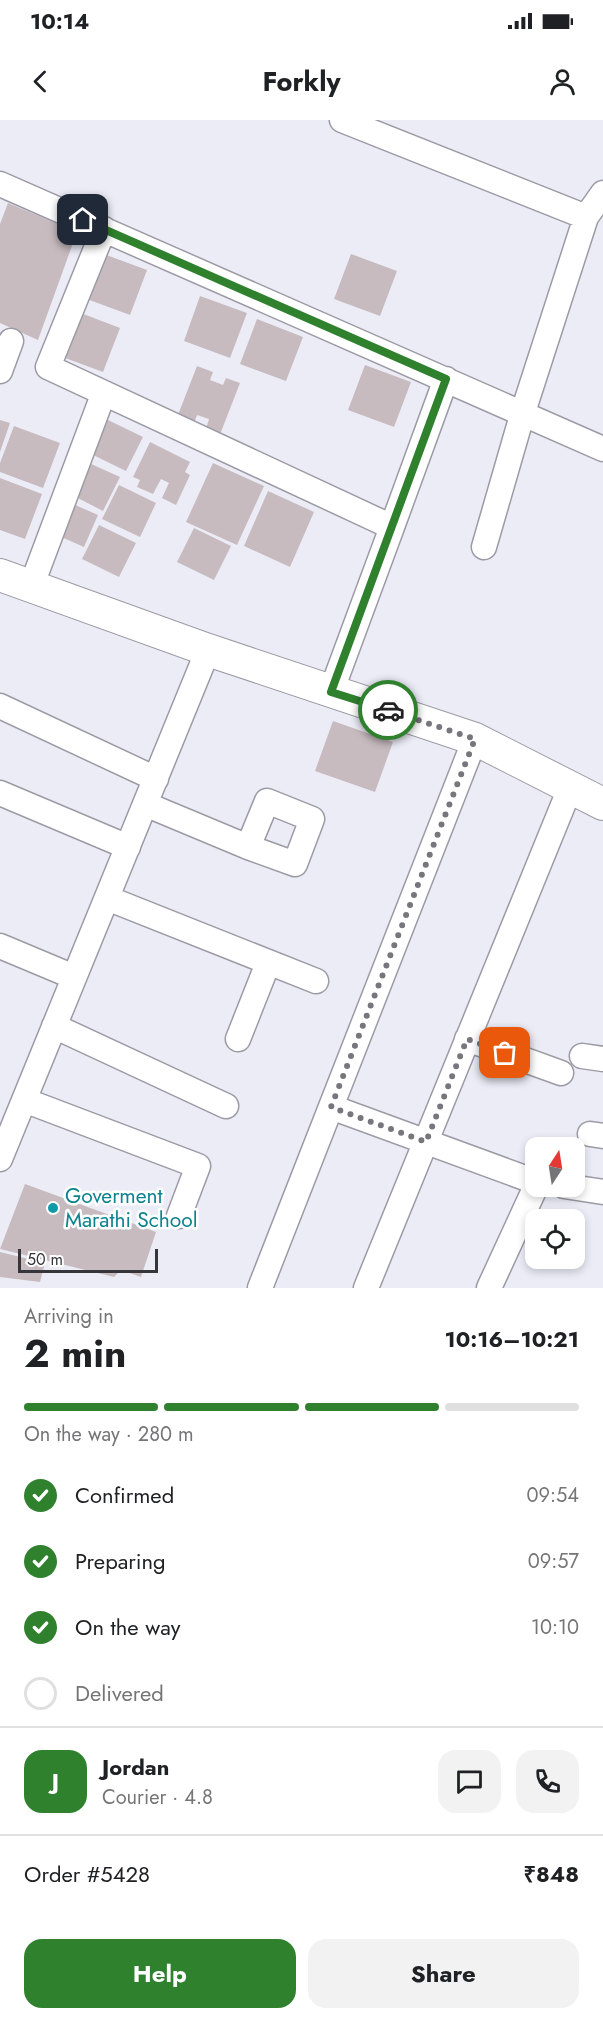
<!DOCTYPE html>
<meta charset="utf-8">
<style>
body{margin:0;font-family:Jost,sans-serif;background:#f2f2f2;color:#202124;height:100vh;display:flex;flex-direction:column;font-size:22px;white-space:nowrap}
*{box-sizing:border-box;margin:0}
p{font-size:20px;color:#757577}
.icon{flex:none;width:33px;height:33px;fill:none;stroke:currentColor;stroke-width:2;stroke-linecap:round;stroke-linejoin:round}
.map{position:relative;height:1168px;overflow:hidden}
.drawer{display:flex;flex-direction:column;background:#fff;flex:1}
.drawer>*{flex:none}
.needle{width:39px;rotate:12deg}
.fabs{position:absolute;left:525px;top:1017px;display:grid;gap:12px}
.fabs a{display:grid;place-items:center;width:60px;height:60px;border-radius:12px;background:#fff;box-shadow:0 3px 9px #0003;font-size:30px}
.scale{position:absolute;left:18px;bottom:15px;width:140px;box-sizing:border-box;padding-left:6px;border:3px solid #36363a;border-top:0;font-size:16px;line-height:21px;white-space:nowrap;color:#36363a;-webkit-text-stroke:4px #fff;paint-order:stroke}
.pin{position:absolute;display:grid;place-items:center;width:51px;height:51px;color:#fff;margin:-26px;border-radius:12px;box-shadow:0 3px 9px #0006}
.courier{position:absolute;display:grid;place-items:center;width:60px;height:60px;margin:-30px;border:4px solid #2f812e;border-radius:50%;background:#fff;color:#222;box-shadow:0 2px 8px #0007}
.head em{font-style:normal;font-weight:700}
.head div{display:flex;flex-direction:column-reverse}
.head{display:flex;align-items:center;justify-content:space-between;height:102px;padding:0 24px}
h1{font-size:39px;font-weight:700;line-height:45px}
.bar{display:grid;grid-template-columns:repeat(4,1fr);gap:9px 6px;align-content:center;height:72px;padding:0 24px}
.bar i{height:8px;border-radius:4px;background:#e0e0e0}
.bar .current{background:#2f812e}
.bar p{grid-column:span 4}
.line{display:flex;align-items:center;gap:15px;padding:0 24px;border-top:2px solid #e0e0e0}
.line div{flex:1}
.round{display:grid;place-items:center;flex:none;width:63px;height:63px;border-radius:18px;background:#f2f2f2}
ol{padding:0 24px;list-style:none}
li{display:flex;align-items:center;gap:18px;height:66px}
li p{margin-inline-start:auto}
li .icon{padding:6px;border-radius:50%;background:#2f812e;color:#fff;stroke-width:4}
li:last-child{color:#757577}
li i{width:33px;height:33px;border:3px solid #e0e0e0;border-radius:50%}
.button{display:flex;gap:12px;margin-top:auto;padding:12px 24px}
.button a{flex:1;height:69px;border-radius:18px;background:#2f812e;color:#fff;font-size:24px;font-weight:700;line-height:69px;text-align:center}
.button a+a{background:#f2f2f2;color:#202124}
.status{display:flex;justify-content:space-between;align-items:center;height:42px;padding:0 30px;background:#fff;direction:ltr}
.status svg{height:16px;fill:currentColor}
header{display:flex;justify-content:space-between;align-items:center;height:78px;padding:0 24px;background:#fff;font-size:27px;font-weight:700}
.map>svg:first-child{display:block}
</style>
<div class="status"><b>10:14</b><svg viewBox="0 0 49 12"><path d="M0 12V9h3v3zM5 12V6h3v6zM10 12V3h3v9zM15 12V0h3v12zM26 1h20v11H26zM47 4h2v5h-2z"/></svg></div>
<header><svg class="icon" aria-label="back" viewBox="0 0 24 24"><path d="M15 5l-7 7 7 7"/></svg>Forkly<svg class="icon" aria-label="person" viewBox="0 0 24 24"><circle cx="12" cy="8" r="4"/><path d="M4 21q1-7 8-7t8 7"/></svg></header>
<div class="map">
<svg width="603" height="1168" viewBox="0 0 603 1168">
<rect width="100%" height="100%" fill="#ececf7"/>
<!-- building -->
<path fill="#c7bbbf" d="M8,83L77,112L38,220L0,203V104Z
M101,133L147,150L130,195L84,178Z
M351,134L397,151L380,196L334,179Z
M200,176L247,193L230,238L184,221Z
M73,190L120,208L103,252L57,235Z
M257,199L303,217L286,261L240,244Z
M365,245L411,262L394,307L348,290Z
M197,246L213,252L210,260L223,265L226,258L240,263L219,317L205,312L209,299L197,295L193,306L176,300Z
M106,299L143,317L126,351L89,333Z
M0,300L10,303L0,332Z
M14,306L60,323L43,368L0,352V343Z
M150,322L190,342L185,352L190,355L176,385L162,378L169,363L161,359L153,374L137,367L140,360L133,357Z
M89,343L120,357L103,391L72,375Z
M213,343L264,366L237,425L186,402Z
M0,358L42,374L25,419L0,410Z
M119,365L156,383L140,417L102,399Z
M268,371L314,392L290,447L244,426Z
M73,384L98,395L84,427L59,416Z
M99,405L136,423L119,457L82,439Z
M194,408L231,426L214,460L177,442Z
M333,601L393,622L375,672L315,651Z
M25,1064L156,1112L141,1157L121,1150L114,1157L0,1129Z
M0,1132L45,1143L40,1162L0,1157Z"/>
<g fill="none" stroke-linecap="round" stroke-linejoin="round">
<defs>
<path id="minor" d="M342,0L586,97
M0,64L603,329
M104,109L48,247L392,407L446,259
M0,251L11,221
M484,427L523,292L586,97L603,73
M31,467L103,275
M331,572L392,407
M0,586L156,659
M0,673L128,727
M145,684L248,727L267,681L312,699L295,744L248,727
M107,778L316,861
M0,826L74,857
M54,906L226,986
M238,919L268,843
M467,919L561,953
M582,936L603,939
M24,980L198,1046L179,1096
M331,987L536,1062
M590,1014L603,1016
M0,1039L208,530
M564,1066L603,1072
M260,1168L475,619
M366,1168L570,668
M489,1168L536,1066"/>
<path id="major" d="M0,455L208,530L475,619L603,684"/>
</defs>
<!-- minor casing -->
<use href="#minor" stroke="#9c9ba5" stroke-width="27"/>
<!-- major casing -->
<use href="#major" stroke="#9c9ba5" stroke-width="34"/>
<!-- minor -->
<use href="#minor" stroke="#fff" stroke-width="24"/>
<!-- major -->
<use href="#major" stroke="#fff" stroke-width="32"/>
</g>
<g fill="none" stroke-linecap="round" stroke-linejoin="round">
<!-- done -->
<path stroke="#76767c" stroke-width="6" stroke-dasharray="0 10.8" d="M388,590L475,619L331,987L426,1022L467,919L505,933"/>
<!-- route -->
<path stroke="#2f812e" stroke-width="8" d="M83,100L446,259L331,572L388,590"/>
</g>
<!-- markers -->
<circle fill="#0f9aa8" stroke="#fff" stroke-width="2" cx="53" cy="1088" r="6"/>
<g text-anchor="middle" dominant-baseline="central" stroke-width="5" stroke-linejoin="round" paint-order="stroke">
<!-- culture labels -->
<g font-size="21" fill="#0d838f" stroke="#fff" text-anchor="start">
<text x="65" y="1076">Goverment<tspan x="65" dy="24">Marathi School</tspan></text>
</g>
</g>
</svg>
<div class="fabs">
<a><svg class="needle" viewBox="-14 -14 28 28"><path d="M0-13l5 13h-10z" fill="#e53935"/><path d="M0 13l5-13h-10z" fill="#757577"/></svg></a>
<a><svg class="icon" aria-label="locate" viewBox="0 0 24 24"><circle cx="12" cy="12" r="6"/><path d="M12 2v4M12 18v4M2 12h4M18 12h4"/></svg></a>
</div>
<div class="scale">50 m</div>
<div class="pin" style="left:505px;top:933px;background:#ea580c"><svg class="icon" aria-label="bag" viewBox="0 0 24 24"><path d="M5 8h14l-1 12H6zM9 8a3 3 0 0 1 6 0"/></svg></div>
<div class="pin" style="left:83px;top:100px;background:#1f2937"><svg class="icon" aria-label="home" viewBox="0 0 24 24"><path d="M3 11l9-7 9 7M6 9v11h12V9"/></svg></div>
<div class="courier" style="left:388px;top:590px"><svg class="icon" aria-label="car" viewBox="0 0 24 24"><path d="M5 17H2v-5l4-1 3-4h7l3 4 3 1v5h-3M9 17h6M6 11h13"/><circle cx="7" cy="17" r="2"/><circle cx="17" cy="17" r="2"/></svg></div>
</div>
<section class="drawer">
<div class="head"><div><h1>2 min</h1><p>Arriving in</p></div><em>10:16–10:21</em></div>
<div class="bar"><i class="current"></i><i class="current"></i><i class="current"></i><i></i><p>On the way · 280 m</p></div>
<ol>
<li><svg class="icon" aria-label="check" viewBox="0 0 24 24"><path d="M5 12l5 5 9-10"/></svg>Confirmed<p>09:54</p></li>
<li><svg class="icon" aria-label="check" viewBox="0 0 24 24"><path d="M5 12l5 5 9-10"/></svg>Preparing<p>09:57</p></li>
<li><svg class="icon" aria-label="check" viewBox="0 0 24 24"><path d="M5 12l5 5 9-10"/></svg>On the way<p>10:10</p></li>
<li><i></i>Delivered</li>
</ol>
<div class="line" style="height:108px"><b class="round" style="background:#2f812e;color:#fff">J</b><div><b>Jordan</b><p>Courier · 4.8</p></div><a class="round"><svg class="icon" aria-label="chat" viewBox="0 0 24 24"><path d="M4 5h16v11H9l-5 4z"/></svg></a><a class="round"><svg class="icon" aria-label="phone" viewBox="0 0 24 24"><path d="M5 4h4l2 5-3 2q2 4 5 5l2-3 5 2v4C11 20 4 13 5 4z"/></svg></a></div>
<div class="line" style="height:78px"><div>Order #5428</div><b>₹848</b></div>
<div class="button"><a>Help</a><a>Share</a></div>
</section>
